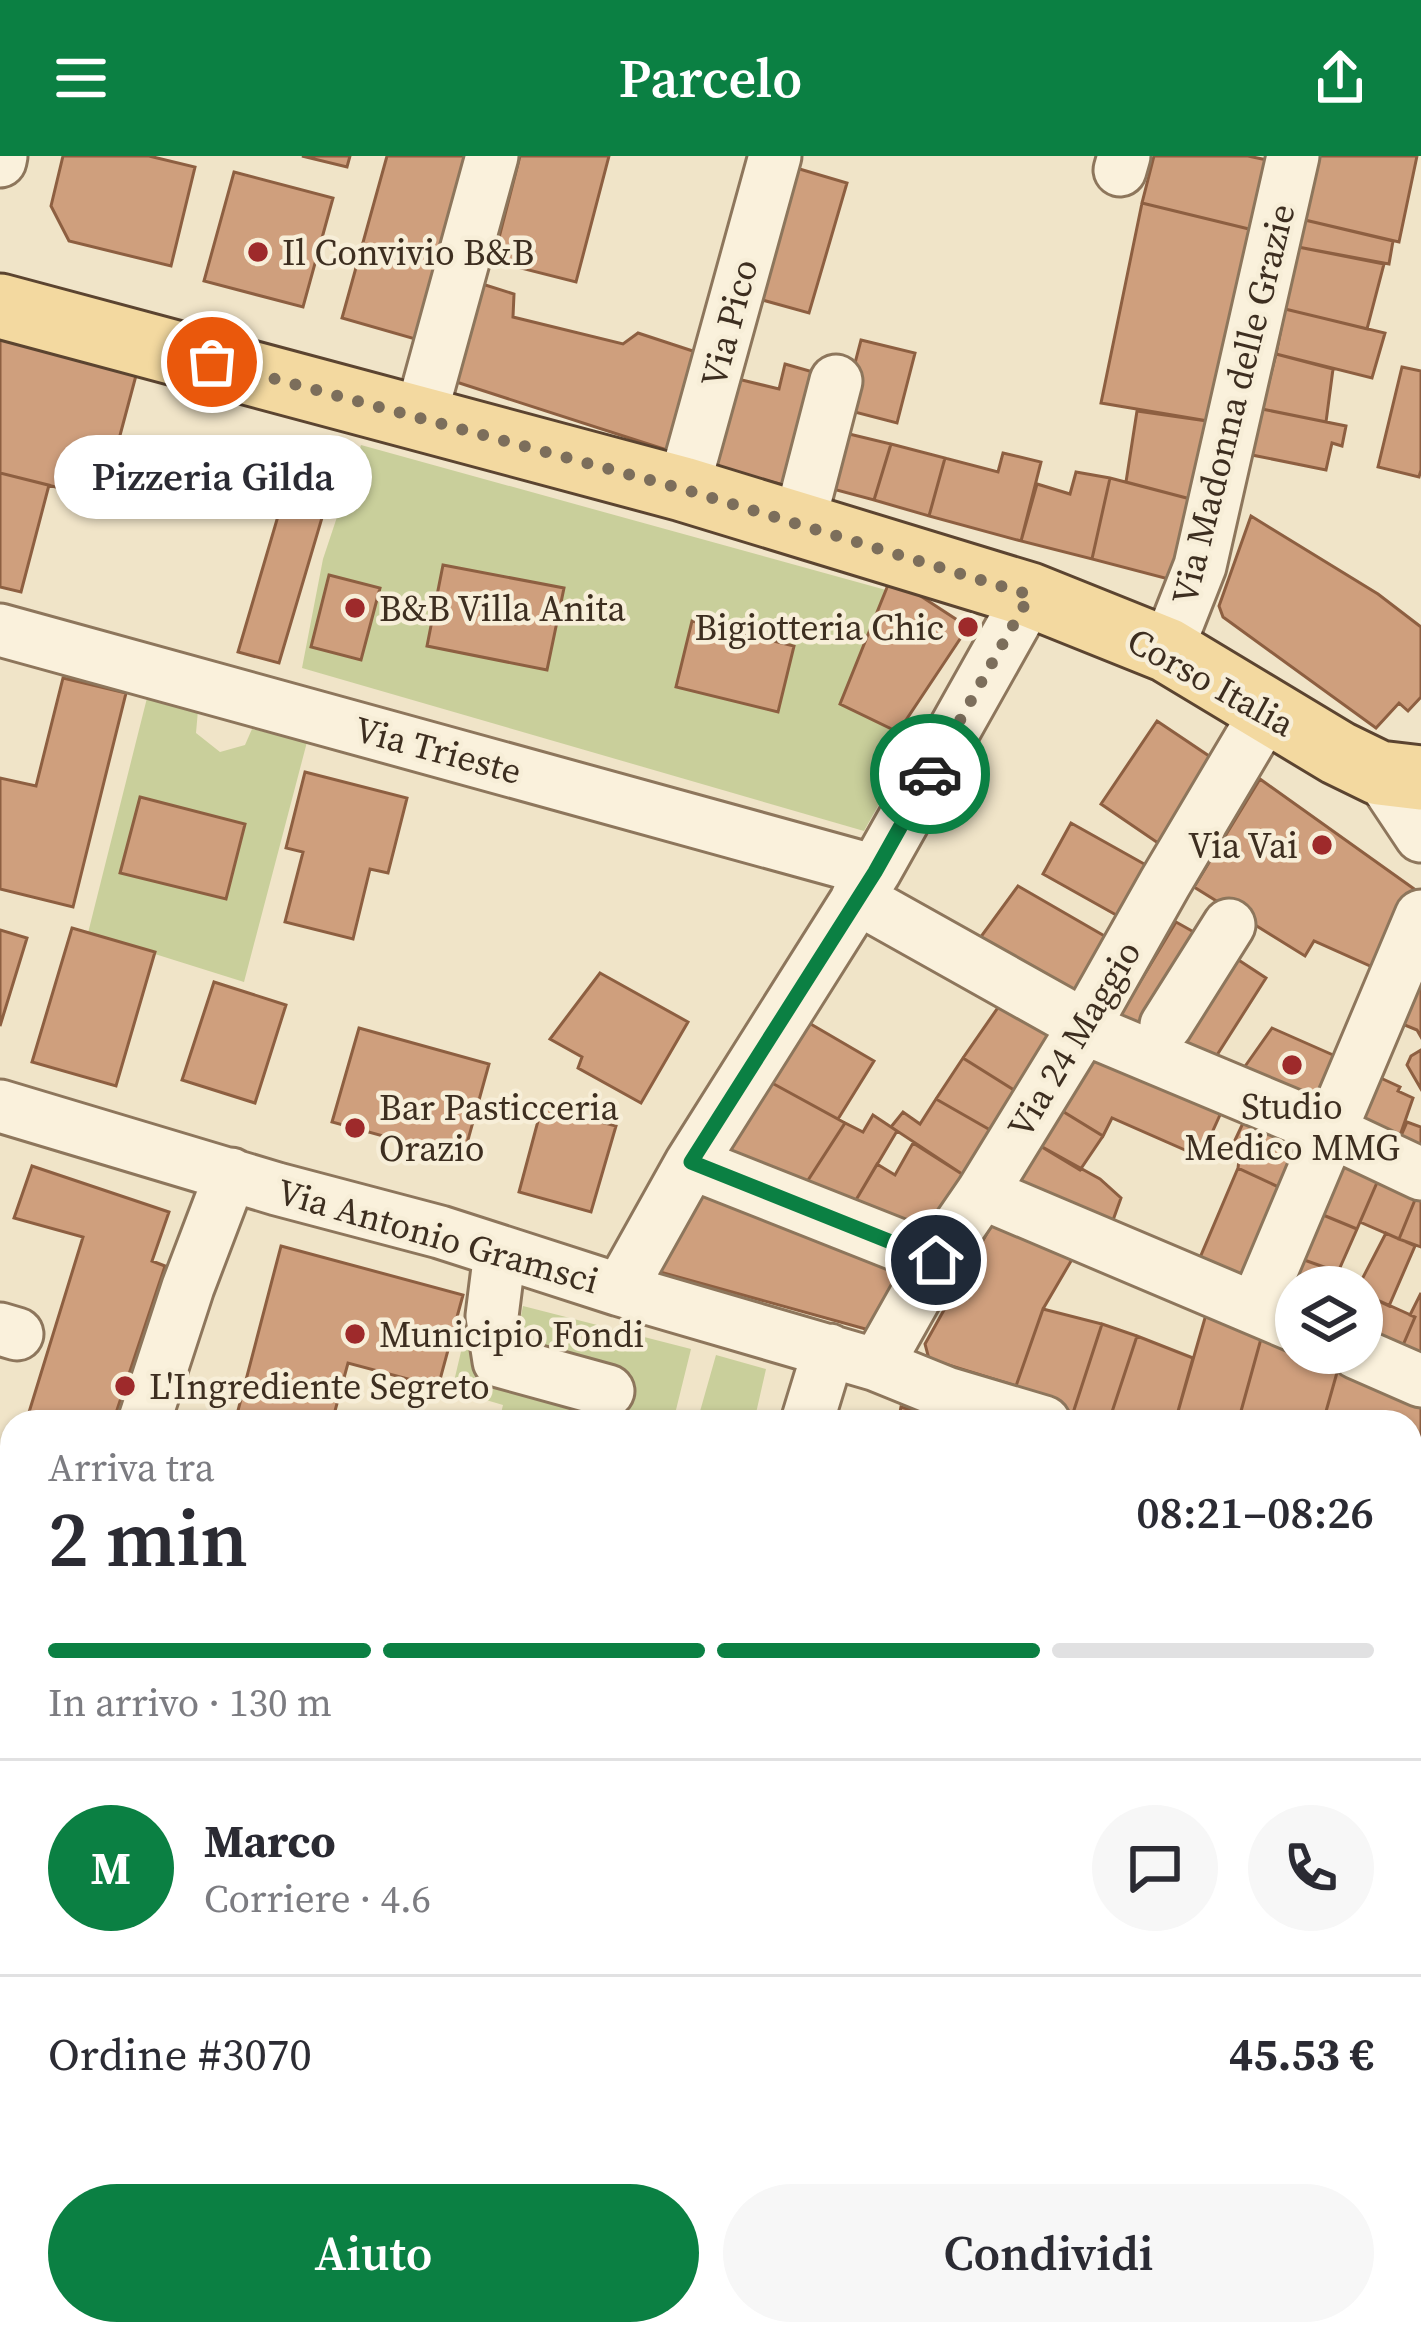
<!DOCTYPE html>
<html lang="it">
<meta charset="utf-8">
<style>
body{margin:0;font-family:"Source Serif 4",serif;background:#f7f7f7;color:#2b2b33;height:100vh;display:flex;flex-direction:column;font-size:45px;white-space:nowrap}
*{box-sizing:border-box;margin:0}
p{font-size:39px;color:#7c7c81}
.icon{flex:none;width:66px;height:66px;fill:none;stroke:currentColor;stroke-width:2;stroke-linecap:round;stroke-linejoin:round}
.map{position:relative;flex:1;overflow:hidden}
.drawer{position:absolute;left:0px;top:1254px;width:1422px;height:936px;display:flex;flex-direction:column;background:#fff;border-radius:36px 36px 0 0;box-shadow:0 3px 9px #0004}
.drawer>*{flex:none}
.controls{position:absolute;left:1275px;top:1110px;display:grid;gap:24px}
.controls a{display:grid;place-items:center;width:108px;height:108px;border-radius:50%;background:#fff;box-shadow:0 3px 9px #0004;font-size:60px}
.pin{position:absolute;display:grid;place-items:center;width:102px;height:102px;color:#fff;margin:-51px;border:6px solid #fff;border-radius:50%;box-shadow:0 3px 12px #0007}
.courier{position:absolute;display:grid;place-items:center;width:120px;height:120px;margin:-60px;border:9px solid #0b8043;border-radius:50%;background:#fff;color:#222;box-shadow:0 3px 15px #0007}
.bubble{position:absolute;height:84px;border-radius:42px;background:#fff;box-shadow:0 3px 9px #0004;font-size:39px;font-weight:600;line-height:84px;text-align:center}
.overview em{font-style:normal;font-weight:600}
.overview div{display:flex;flex-direction:column-reverse}
.overview{display:flex;align-items:center;justify-content:space-between;height:204px;padding:0 48px}
h1{font-size:78px;font-weight:600;line-height:90px}
.bar{display:grid;grid-template-columns:repeat(4,1fr);gap:18px 12px;align-content:center;height:144px;padding:0 48px}
.bar i{height:15px;border-radius:9px;background:#e1e1e2}
.bar .active{background:#0b8043}
.bar p{grid-column:span 4}
.line{display:flex;align-items:center;gap:30px;padding:0 48px;border-top:3px solid #e1e1e2}
.line div{flex:1}
.round{display:grid;place-items:center;flex:none;width:126px;height:126px;border-radius:63px;background:#f7f7f7}
.button{display:flex;gap:24px;margin-top:auto;padding:24px 48px}
.button a{flex:1;height:138px;border-radius:72px;background:#0b8043;color:#fff;font-size:48px;font-weight:600;line-height:138px;text-align:center}
.button a+a{background:#f7f7f7;color:#2b2b33}
header{display:flex;justify-content:space-between;align-items:center;height:156px;padding:0 48px;background:#0b8043;color:#fff;font-size:54px;font-weight:600}
.map>svg:first-child{display:block}
</style>
<header><svg class="icon" aria-label="menu" viewBox="0 0 24 24"><path d="M4 6h16M4 12h16M4 18h16"/></svg>Parcelo<svg class="icon" aria-label="share" viewBox="0 0 24 24"><path d="M12 15V3M7 8l5-5 5 5M5 13v7h14v-7"/></svg></header>
<div class="map">
<svg width="1421" height="2190" viewBox="0 0 1421 2190">
<rect width="100%" height="100%" fill="#f0e4c8"/>
<!-- green -->
<path fill="#c9cf9b" fill-rule="evenodd" d="M361,289L886,434L840,548L898,576L907,598L864,675L302,512L323,403ZM443,409L547,514L428,491Z
M147,542L198,554L196,577L220,596L245,589L252,573L307,586L244,826L88,777Z
M523,1150L691,1193L673,1266H499L503,1249L452,1234L467,1170L514,1193Z
M716,1199L766,1213L754,1266H697Z"/>
<!-- building -->
<path fill="#cf9f7d" stroke="#8d5f41" stroke-width="3" d="M63,0H149L195,11L171,110L69,85L51,50Z
M302,0H350L347,11Z
M387,0H474L422,185L342,162Z
M520,0H609L576,126L493,105Z
M1154,0H1248L1267,4L1253,74L1142,47Z
M1318,0H1417L1399,86L1305,64Z
M786,9L847,27L809,157L748,140Z
M234,16L333,42L303,151L204,125Z
M1142,47L1253,74L1214,266L1101,247Z
M1305,64L1393,85L1389,108L1298,91Z
M1298,91L1384,108L1367,173L1285,153Z
M479,127L514,138L513,161L623,188L638,177L705,199L673,296L447,223Z
M1285,153L1385,177L1372,222L1276,198Z
M0,177L138,212L103,343L0,317Z
M861,184L915,197L897,267L843,253Z
M1276,198L1333,213L1326,266L1262,253Z
M785,208L827,220L800,333L711,311L734,222L779,233Z
M1402,211L1421,215V314L1419,321L1378,311Z
M1262,253L1346,270L1342,290L1332,287L1326,314L1252,299Z
M1137,255L1214,266L1198,345L1126,326Z
M845,277L891,288L874,344L829,332Z
M891,288L945,302L929,360L874,344Z
M1003,297L1041,306L1021,385L929,360L945,302L998,316Z
M296,299L337,311L279,507L238,496Z
M1076,316L1110,322L1092,403L1021,385L1037,328L1070,338Z
M0,317L49,329L21,436L0,431Z
M1110,322L1198,345L1176,425L1092,403Z
M1251,360L1378,438L1421,471V541L1408,555L1399,547L1376,572L1223,461L1219,450Z
M443,409L564,432L547,514L427,490Z
M329,419L380,432L361,504L311,491Z
M890,424L916,437L968,471L898,576L840,548Z
M692,465L794,490L778,556L676,531Z
M63,522L126,537L73,751L0,733V622L36,630Z
M1157,565L1215,604L1158,687L1101,648Z
M305,616L407,642L388,717L370,713L353,783L285,766L303,696L286,692Z
M1260,623L1417,735L1377,813L1314,785L1305,800L1194,731Z
M140,641L245,668L226,743L120,717Z
M1071,667L1146,709L1118,760L1043,718Z
M1018,730L1108,782L1076,834L1064,838L977,786Z
M1176,766L1208,784L1149,883L1117,864Z
M72,772L155,796L116,930L32,906Z
M0,774L27,782L0,870Z
M1421,787V881L1417,874L1390,863Z
M1237,803L1266,822L1210,910L1181,893Z
M600,817L688,866L641,947L578,912L582,901L550,883Z
M214,826L286,849L255,947L182,924Z
M1006,840L1055,873L1017,936L963,902Z
M809,867L874,905L838,963L772,927Z
M359,872L489,908L463,1002L332,966Z
M1272,872L1342,903L1320,951L1241,916Z
M1097,892L1224,950L1201,1001L1112,962L1103,980L1059,953Z
M1421,894V933L1407,909L1411,900Z
M963,902L1017,936L992,975L936,943Z
M1372,918L1400,931L1398,935L1413,942L1395,994L1350,973Z
M772,927L845,967L803,1032L720,1003Z
M936,943L992,975L965,1020L891,971L903,956L920,968Z
M542,950L616,970L591,1056L519,1036Z
M1251,950L1313,980L1287,1035L1238,1012L1239,1004L1228,999Z
M1059,953L1103,980L1080,1014L1037,988Z
M873,959L897,975L853,1049L803,1032L845,967L863,976Z
M1407,966L1421,971V1005L1395,994Z
M913,987L965,1020L926,1081L853,1049L877,1008L895,1019Z
M1037,988L1100,1023L1121,1042L1108,1078L1010,1026Z
M1338,993L1382,1015L1357,1073L1311,1054Z
M32,1010L169,1056L152,1105L165,1110L113,1266H26L83,1081L14,1062Z
M1238,1012L1287,1035L1247,1134L1196,1111Z
M1382,1015L1419,1034L1399,1083L1360,1066Z
M702,1029L912,1107L869,1174L653,1114Z
M1419,1034L1421,1035V1091L1399,1083Z
M1001,1052L1081,1088L1043,1153L1016,1230L929,1203L925,1188Z
M1311,1054L1357,1073L1338,1116L1293,1100Z
M1386,1077L1415,1090L1389,1150L1362,1137V1131H1358Z
M281,1090L463,1139L438,1231L348,1207L332,1266H235Z
M1293,1100L1338,1116L1331,1131H1296V1163L1271,1152Z
M1362,1137L1415,1161L1395,1208L1362,1193Z
M1421,1137V1217L1395,1208L1415,1161L1410,1159Z
M1209,1148L1264,1172L1238,1266H1175Z
M1043,1153L1102,1168L1073,1257L1016,1230Z
M1102,1168L1137,1180L1109,1265L1073,1257Z
M1264,1172L1296,1186V1197H1320L1340,1206L1323,1266H1238Z
M1137,1180L1193,1202L1175,1266L1109,1265Z
M1340,1206L1421,1241V1276L1410,1303V1266H1323Z
M901,1251L950,1266H898Z
M7,1295L12,1297V1399L0,1397V1307L4,1308Z
M1411,1377L1421,1379V1469L1410,1466Z
M1410,1570L1421,1573V1636L1410,1632Z
M1410,1753L1421,1756L1412,1806H1410Z
M1421,1757V1808L1412,1806Z
M1410,1836L1421,1839V1859L1411,1894Z
M1421,1859V1937L1410,1934V1894Z
M0,1917L12,1920V2010L6,2037L0,2035Z
M1410,1934L1421,1937V1983L1410,1980Z
M1410,1980L1421,1983V2034L1412,2070Z
M213,2178H230L277,2190H210Z
M664,2178H956L946,2190H674Z
M1276,2178H1310L1308,2189L1313,2190H1273Z
M1320,2178H1330L1376,2190H1317Z
M1330,2178H1384L1381,2190Z"/>
<g fill="none" stroke-linecap="round" stroke-linejoin="round">
<defs>
<path id="minor" d="M0,5L1,0
M1120,14L1124,0
M420,262L492,0
M683,333L775,0
M799,368L836,225
M0,474L875,715
M1167,494L1200,410L1293,0
M1379,617L1421,680
M857,742L1105,881L1332,976L1421,1018
M1166,869L1229,769
M0,950L277,1033L440,1076L620,1134L877,1209L946,1237L1044,1266
M691,1007L936,1104
M982,1037L1296,1170
M500,1096L492,1160L499,1205L608,1235
M620,1134L691,1007L875,715L1030,439
M1254,1152L1259,1144L1421,760
M0,1173L17,1178
M1357,1197L1421,1225
M877,1209L936,1104L982,1037L1085,869L1165,727L1267,555
M144,1266L188,1131L231,1018
M807,1266L829,1194
M1410,1340L1421,1315
M0,1424L12,1427
M0,1753L12,1710
M1410,1825L1421,1828
M0,2075L12,2078
M1410,2153L1421,2114
M369,2178L415,2190
M1065,2178L1111,2190
M133,2190L137,2178
M312,2190L315,2178
M555,2190L558,2178
M1006,2190L1009,2178"/>
<path id="major" d="M0,150L683,333L1030,439L1167,494L1338,597L1379,617L1421,622"/>
</defs>
<!-- minor casing -->
<use href="#minor" stroke="#8d765c" stroke-width="57"/>
<!-- major casing -->
<use href="#major" stroke="#5b4430" stroke-width="69"/>
<!-- minor -->
<use href="#minor" stroke="#faf1dc" stroke-width="51"/>
<!-- major -->
<use href="#major" stroke="#f3d9a0" stroke-width="63"/>
</g>
<g fill="none" stroke-linecap="round" stroke-linejoin="round">
<!-- done -->
<path stroke="#7c6e5b" stroke-width="12" stroke-dasharray="0 21.6" d="M212,206L683,333L1030,439L930,618"/>
<!-- route -->
<path stroke="#0b8043" stroke-width="15" d="M930,618L875,716L691,1006L936,1104"/>
</g>
<!-- markers -->
<g fill="#9e2a2b" stroke="#f7eed8" stroke-width="4.5">
<circle cx="258" cy="96" r="12"/>
<circle cx="355" cy="452" r="12"/>
<circle cx="968" cy="471" r="12"/>
<circle cx="1322" cy="689" r="12"/>
<circle cx="1292" cy="909" r="12"/>
<circle cx="355" cy="972" r="12"/>
<circle cx="355" cy="1178" r="12"/>
<circle cx="125" cy="1230" r="12"/>
</g>
<g text-anchor="middle" dominant-baseline="central" stroke-width="9" stroke-linejoin="round" paint-order="stroke">
<!-- poi labels -->
<g font-size="36" fill="#3d2e20" stroke="#f7eed8" text-anchor="start">
<text x="282" y="96">Il Convivio B&amp;B</text>
<text x="379" y="452">B&amp;B Villa Anita</text>
<text x="944" y="471" text-anchor="end">Bigiotteria Chic</text>
<text x="1298" y="689" text-anchor="end">Via Vai</text>
<text x="1292" y="950" text-anchor="middle">Studio<tspan x="1292" dy="41">Medico MMG</tspan></text>
<text x="379" y="951">Bar Pasticceria<tspan x="379" dy="41">Orazio</tspan></text>
<text x="379" y="1178">Municipio Fondi</text>
<text x="149" y="1230">L'Ingrediente Segreto</text>
</g>
<!-- street labels -->
<g font-size="36" fill="#3d2e20" stroke="#f7eed8">
<text transform="translate(729 167) rotate(-75)">Via Pico</text>
<text transform="translate(1233 248) rotate(-76)">Via Madonna delle Grazie</text>
<text transform="translate(1211 526) rotate(29)">Corso Italia</text>
<text transform="translate(438 594) rotate(15)">Via Trieste</text>
<text transform="translate(1074 883) rotate(-59)">Via 24 Maggio</text>
<text transform="translate(438 1080) rotate(16)">Via Antonio Gramsci</text>
</g>
</g>
</svg>
<div class="controls">
<a><svg class="icon" aria-label="layers" viewBox="0 0 24 24"><path d="M12 4l9 5-9 5-9-5zM3 14l9 5 9-5"/></svg></a>
</div>
<div class="pin" style="left:212px;top:206px;background:#ea580c"><svg class="icon" aria-label="bag" viewBox="0 0 24 24"><path d="M5 8h14l-1 12H6zM9 8a3 3 0 0 1 6 0"/></svg></div>
<div class="pin" style="left:936px;top:1104px;background:#1f2937"><svg class="icon" aria-label="home" viewBox="0 0 24 24"><path d="M3 11l9-7 9 7M6 9v11h12V9"/></svg></div>
<div class="courier" style="left:930px;top:618px"><svg class="icon" aria-label="car" viewBox="0 0 24 24"><path d="M5 17H2v-5l4-1 3-4h7l3 4 3 1v5h-3M9 17h6M6 11h13"/><circle cx="7" cy="17" r="2"/><circle cx="17" cy="17" r="2"/></svg></div>
<div class="bubble" style="left:54px;top:279px;width:318px">Pizzeria Gilda</div>
<section class="drawer">
<div class="overview"><div><h1>2 min</h1><p>Arriva tra</p></div><em>08:21–08:26</em></div>
<div class="bar"><i class="active"></i><i class="active"></i><i class="active"></i><i></i><p>In arrivo · 130 m</p></div>
<div class="line" style="height:216px"><b class="round" style="background:#0b8043;color:#fff">M</b><div><b>Marco</b><p>Corriere · 4.6</p></div><a class="round"><svg class="icon" aria-label="chat" viewBox="0 0 24 24"><path d="M4 5h16v11H9l-5 4z"/></svg></a><a class="round"><svg class="icon" aria-label="phone" viewBox="0 0 24 24"><path d="M5 4h4l2 5-3 2q2 4 5 5l2-3 5 2v4C11 20 4 13 5 4z"/></svg></a></div>
<div class="line" style="height:156px"><div>Ordine #3070</div><b>45.53 €</b></div>
<div class="button"><a>Aiuto</a><a>Condividi</a></div>
</section>
</div>
